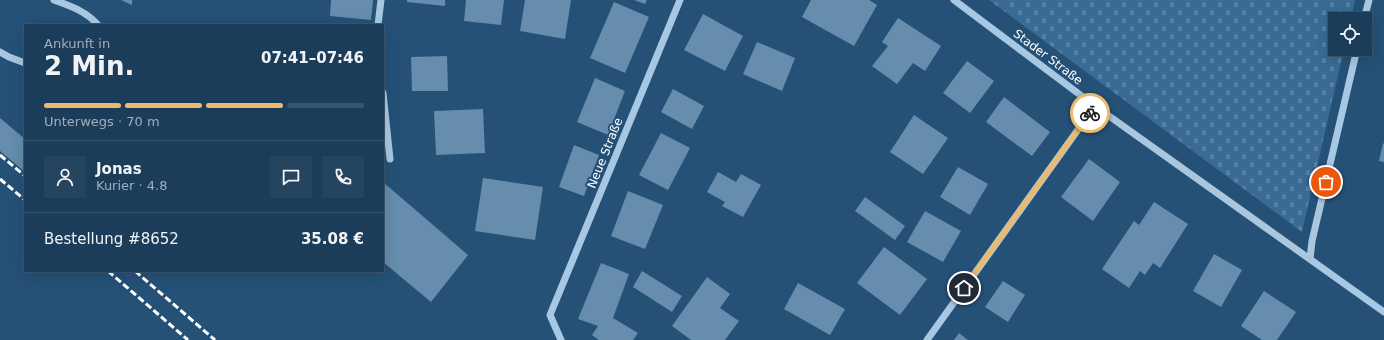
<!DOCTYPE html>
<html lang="de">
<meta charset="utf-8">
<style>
body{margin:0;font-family:"DejaVu Sans",sans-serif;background:#25445f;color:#f1f3f6;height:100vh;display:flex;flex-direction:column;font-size:15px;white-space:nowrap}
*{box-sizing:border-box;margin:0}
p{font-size:13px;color:#a0aeba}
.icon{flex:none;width:22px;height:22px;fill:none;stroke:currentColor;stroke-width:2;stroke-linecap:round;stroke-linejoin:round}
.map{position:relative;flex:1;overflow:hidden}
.drawer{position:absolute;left:24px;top:24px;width:360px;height:248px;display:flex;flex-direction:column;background:#1c3d59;border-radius:0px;box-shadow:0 4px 16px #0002,0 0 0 1px #3a566f}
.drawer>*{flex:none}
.tools{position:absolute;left:1328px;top:12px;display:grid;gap:8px}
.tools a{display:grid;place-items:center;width:44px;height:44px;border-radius:0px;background:#1c3d59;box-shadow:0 4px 16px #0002,0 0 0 1px #3a566f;font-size:20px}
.pin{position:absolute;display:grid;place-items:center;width:34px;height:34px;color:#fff;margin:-17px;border:2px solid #fff;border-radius:50%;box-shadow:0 1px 4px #0007}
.courier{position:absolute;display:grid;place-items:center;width:40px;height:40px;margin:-20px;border:3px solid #ebba6c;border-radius:50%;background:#fff;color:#222;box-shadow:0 1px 5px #0007}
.overview em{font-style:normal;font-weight:600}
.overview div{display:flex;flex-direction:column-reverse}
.overview{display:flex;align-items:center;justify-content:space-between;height:68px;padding:0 20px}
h1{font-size:26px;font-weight:600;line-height:30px}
.bar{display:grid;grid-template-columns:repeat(4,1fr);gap:6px 4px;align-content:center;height:48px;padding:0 20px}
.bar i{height:5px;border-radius:3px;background:#3a566f}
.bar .on{background:#ebba6c}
.bar p{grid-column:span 4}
.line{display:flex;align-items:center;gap:10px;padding:0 20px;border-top:1px solid #3a566f}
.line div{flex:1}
.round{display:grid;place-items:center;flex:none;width:42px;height:42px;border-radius:0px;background:#25445f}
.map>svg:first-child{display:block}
</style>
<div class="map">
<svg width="1384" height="340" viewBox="0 0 1384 340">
<defs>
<pattern id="cemetery-stones" width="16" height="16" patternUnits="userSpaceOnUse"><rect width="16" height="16" fill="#396b94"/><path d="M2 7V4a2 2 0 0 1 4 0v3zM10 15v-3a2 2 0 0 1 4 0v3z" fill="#5781a4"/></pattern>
</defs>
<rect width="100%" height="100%" fill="#255177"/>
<!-- cemetery -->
<path fill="url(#cemetery-stones)" d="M989,0H1355L1351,19H1335V49H1344L1302,232Z"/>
<!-- building -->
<path fill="#668dad" d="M121,0H132V5Z
M331,0H373L371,20L330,16Z
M407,0H445V6L407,2Z
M466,0H504L501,25L464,21Z
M525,0H571L565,39L520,31Z
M634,0H647L645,4Z
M811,0H869L877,5L854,46L802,17Z
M614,2L649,17L625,73L590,58Z
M703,14L743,36L725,71L684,50Z
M898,18L941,46L925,71L913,63L897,84L872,66L888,46L882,42Z
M757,42L795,58L782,91L743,74Z
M447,56L448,91H412L411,57Z
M967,61L994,81L970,113L943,93Z
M595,78L625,91L608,135L577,122Z
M673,89L704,106L692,129L661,112Z
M1004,97L1050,132L1032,156L986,122Z
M483,109L485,153L436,155L434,111Z
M914,115L948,138L923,174L890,152Z
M0,118L25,139V172L0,151Z
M661,133L690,148L668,190L639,175Z
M1383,143L1384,144V162L1379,161Z
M574,145L599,155L584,196L559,187Z
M1089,159L1120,182L1093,221L1061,197Z
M958,167L988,184L970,215L940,197Z
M718,172L736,182L741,174L761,185L743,217L722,206L725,202L707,192Z
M483,178L543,187L535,240L475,231Z
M383,182L468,255L431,302L383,262Z
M628,191L663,205L645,249L611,236Z
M865,197L905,226L895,240L855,211Z
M1154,202L1188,224L1160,268L1153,263L1145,275L1140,271L1129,288L1102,269L1134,221L1139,225Z
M925,211L961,231L943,262L907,242Z
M884,247L927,279L900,315L857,283Z
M1214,254L1242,270L1221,307L1193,291Z
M601,263L629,274L613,318L638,333L633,340H599L592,335L598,326L578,319Z
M642,271L682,296L672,312L633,287Z
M707,277L730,294L720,308L739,321L725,340H691L672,326Z
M1003,281L1025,295L1008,322L985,307Z
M798,283L845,309L830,335L784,309Z
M1264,291L1296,312L1277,340H1262L1241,326Z
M959,333L968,340H954Z"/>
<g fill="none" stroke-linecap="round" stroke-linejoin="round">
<!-- minor -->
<path stroke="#a7c8e2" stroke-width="7" d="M54,0C70,6 86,11 98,25
M954,0L1095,106L1384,312
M1364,19L1369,0
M378,25L381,0
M0,52L9,57L25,63
M383,93L390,159
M1310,259L1312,241L1357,49
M561,340L550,315L680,0
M927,340L1095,106"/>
<!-- rail -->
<path stroke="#fff" stroke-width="3" stroke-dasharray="7 3" stroke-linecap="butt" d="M0,155L25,176
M0,179L25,200
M108,271L188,340
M135,271L215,340"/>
</g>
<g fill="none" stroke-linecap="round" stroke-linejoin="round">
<!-- done -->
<path stroke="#b3c2cf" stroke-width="4" stroke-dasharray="0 7.2" d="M1090,113L1095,106L1310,259L1312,241L1326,182"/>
<!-- route -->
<path stroke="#ebba6c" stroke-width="5" d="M964,288L1090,113"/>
</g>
<g text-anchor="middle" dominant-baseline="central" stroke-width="4" stroke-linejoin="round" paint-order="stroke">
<!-- street labels -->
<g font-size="12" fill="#fff" stroke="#255177">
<text transform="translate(1048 57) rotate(37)">Stader Straße</text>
<text transform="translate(605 153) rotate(-68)">Neue Straße</text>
</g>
</g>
</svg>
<div class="tools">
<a><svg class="icon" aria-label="locate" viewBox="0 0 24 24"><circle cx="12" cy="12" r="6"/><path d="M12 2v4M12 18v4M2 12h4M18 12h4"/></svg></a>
</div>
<div class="pin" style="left:1326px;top:182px;background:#ea580c"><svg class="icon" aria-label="bag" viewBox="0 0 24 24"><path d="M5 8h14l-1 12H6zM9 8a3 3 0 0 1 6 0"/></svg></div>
<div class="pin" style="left:964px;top:288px;background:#1f2937"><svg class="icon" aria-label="home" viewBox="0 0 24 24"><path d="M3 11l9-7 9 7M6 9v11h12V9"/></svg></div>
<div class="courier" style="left:1090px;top:113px"><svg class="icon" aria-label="bike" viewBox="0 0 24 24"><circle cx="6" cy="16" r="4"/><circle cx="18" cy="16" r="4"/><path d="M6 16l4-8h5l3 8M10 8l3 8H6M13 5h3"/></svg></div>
<section class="drawer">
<div class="overview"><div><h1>2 Min.</h1><p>Ankunft in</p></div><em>07:41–07:46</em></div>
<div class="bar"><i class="on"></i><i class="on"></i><i class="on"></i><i></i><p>Unterwegs · 70 m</p></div>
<div class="line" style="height:72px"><a class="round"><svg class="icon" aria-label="person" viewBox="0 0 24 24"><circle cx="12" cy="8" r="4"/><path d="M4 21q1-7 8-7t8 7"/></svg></a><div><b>Jonas</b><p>Kurier · 4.8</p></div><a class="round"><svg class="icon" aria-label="chat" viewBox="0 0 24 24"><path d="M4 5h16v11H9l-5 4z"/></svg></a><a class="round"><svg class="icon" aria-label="phone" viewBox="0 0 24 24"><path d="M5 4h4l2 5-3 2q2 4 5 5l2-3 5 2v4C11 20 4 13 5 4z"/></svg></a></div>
<div class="line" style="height:52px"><div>Bestellung #8652</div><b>35.08 €</b></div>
</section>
</div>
